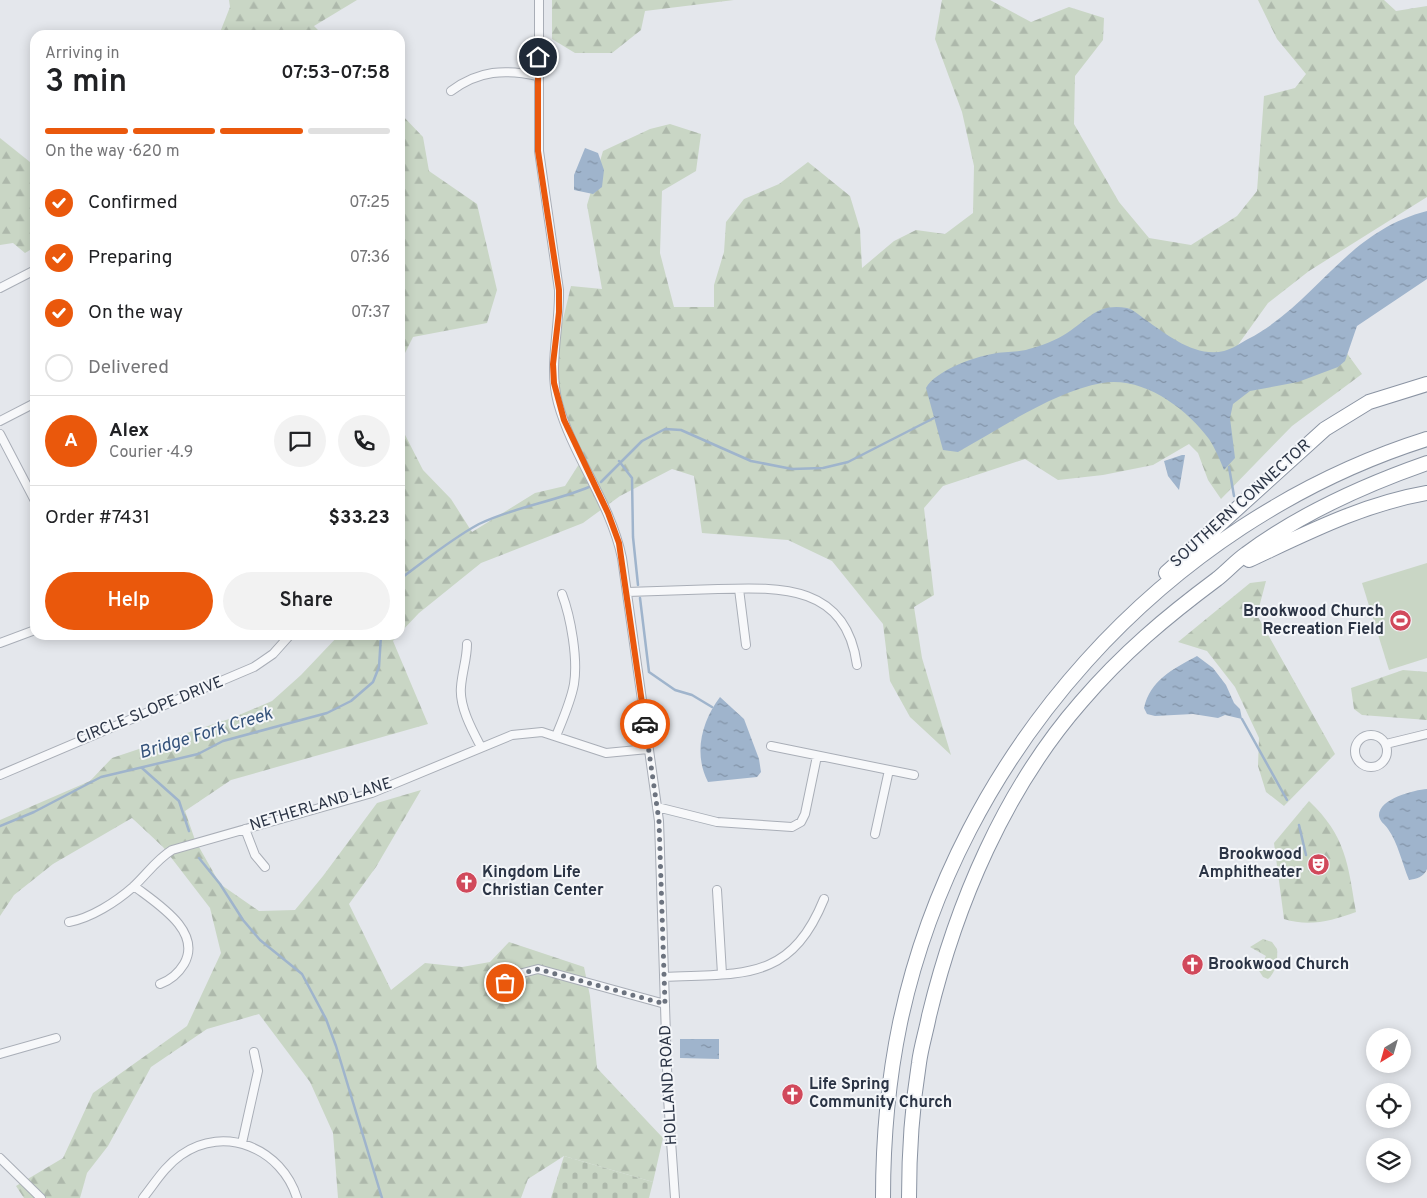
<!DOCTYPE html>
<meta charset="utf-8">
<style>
body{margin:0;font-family:Overpass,sans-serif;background:#f2f2f2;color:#202124;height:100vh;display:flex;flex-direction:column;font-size:19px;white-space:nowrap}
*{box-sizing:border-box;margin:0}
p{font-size:16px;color:#757577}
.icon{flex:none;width:28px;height:28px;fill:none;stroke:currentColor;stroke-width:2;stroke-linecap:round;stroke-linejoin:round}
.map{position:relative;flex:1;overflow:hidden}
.details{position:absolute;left:30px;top:30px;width:375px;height:610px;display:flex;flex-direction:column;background:#fff;border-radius:15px;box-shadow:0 2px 12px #0003}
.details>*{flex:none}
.needle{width:32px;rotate:217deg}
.fabs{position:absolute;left:1366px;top:1028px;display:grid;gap:10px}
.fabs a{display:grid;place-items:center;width:45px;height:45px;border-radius:50%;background:#fff;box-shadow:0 2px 12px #0003;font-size:25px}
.pin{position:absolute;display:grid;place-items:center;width:42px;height:42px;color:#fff;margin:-21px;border:2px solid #fff;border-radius:50%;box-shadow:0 1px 5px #0007}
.courier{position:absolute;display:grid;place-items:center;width:50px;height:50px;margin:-25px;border:4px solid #ea580c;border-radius:50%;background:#fff;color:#222;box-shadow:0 1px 6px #0007}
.summary em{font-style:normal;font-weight:600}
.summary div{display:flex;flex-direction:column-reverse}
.summary{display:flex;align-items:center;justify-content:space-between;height:85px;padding:0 15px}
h1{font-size:32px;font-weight:600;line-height:38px}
.bar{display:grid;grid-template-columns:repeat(4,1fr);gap:8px 5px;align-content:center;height:60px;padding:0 15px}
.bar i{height:6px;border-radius:4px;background:#e0e0e0}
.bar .on{background:#ea580c}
.bar p{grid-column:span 4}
.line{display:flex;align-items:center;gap:12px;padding:0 15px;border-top:1px solid #e0e0e0}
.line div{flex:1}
.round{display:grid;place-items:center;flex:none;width:52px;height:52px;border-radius:26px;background:#f2f2f2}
ol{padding:0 15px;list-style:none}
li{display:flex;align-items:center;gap:15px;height:55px}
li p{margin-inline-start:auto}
li .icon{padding:5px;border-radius:50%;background:#ea580c;color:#fff;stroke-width:4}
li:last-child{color:#757577}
li i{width:28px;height:28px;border:2px solid #e0e0e0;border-radius:50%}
.action{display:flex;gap:10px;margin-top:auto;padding:10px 15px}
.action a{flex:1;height:58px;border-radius:30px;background:#ea580c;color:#fff;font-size:20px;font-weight:600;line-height:58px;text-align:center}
.action a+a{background:#f2f2f2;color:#202124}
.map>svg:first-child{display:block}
</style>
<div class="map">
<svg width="1427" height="1198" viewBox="0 0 1427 1198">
<defs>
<pattern id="forest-firs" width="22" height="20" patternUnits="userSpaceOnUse" patternTransform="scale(1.25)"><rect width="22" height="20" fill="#c9d6c5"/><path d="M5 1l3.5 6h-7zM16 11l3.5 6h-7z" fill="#adb8ab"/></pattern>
<pattern id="cemetery-stones" width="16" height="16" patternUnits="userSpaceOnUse" patternTransform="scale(1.25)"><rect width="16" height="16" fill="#c9d6c5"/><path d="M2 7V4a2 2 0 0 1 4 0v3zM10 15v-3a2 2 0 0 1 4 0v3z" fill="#adb8ab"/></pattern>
<pattern id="park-crowns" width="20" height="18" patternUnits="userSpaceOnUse" patternTransform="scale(1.25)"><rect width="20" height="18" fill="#c9d6c5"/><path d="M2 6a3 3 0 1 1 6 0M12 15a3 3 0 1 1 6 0" fill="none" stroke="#adb8ab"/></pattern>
<pattern id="water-ripples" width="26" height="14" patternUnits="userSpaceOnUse" patternTransform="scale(1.25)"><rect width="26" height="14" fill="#9fb4cc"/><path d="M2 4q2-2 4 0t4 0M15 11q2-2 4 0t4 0" fill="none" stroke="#8293a7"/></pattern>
</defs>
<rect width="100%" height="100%" fill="#e4e7ec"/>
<!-- forest -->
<path fill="url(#forest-firs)" d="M229,0H357L314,26L323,35H219L230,7Z
M552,0H734L645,11L641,30L612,53H575L552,39Z
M942,0H990L1031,22L1069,7L1104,18L1103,40L1075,76L1074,124L1119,202L1149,238L1191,245L1237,216L1257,191L1264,96L1295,88L1306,74L1277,39L1258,0H1384L1396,11L1427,6V197L1309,271L1268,303L1235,349L1338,341L1362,374L1292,426L1221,499L1208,480L1198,453L1189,444L1153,465L1103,475L1058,480L1025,459L943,486L924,508L934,595L914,607L922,658L951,755L910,717L890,681L883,624L832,561L788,540L702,533L694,476L672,469L620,496L583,523L481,563L419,613L400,633V425L423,470L451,499L472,532L535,493L565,486L581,461L556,405L558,340L571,286L602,289L587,205L603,151L650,129L670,124L701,134L696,171L662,191L660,253L674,307H714V285L724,252L726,222L744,199L779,184L808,162L850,196L860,229L862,268L894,241L916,230L945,234L973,213L974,166L962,112L935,39Z
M400,113L423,137L429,171L477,204L497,290L487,323L413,337L400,363Z
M0,138L35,166V247L25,253L13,243L0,245Z
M1266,581L1257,615L1335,754L1284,806L1266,792L1258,766L1259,738L1235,687L1207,651L1178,642L1250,583Z
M339,635H398L393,641L428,724L231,780L185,811L195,840L220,884L259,911L295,910L323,876L377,803L421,790L376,867L349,904L391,990L425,963L462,967L490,962L509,942L584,967L590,996L597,1068L663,1138L653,1182L564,1156L528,1179L521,1198H338L333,1133L310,1082L259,1014L207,1029L151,1067L108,1146L87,1173L80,1198H24L16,1186L63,1158L93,1093L187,1026L221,953L210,908L163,847L132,818L53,864L14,895L0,916V820L90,781L112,758L232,718L272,701L301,675Z
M1403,670L1427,672V720L1362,715L1354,709L1351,688Z
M1309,801C1346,836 1348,864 1356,912C1331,921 1309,927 1284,919L1274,843Z"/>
<!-- cemetery -->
<path fill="url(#cemetery-stones)" d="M564,1156L653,1182L649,1198H551Z"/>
<!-- park -->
<path fill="url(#park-crowns)" d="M1263,939L1272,942L1277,949C1278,960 1276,972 1268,979L1263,977L1258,969L1266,956L1250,947Z"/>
<!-- pitch -->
<path fill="#c9d6c5" d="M1427,563V658L1389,670L1362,583Z"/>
<!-- water -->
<path fill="url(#water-ripples)" d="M585,148L598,153L604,170L602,187L593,194L574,190V175Z
M1427,211V279L1357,326L1345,361L1338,367L1298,382L1250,391L1233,404L1230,418L1235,458L1224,470C1220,460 1215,448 1209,439C1186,408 1143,376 1102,383C1053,392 1001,428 958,452L943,450L926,388C935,371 974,357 992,354C1004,351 1017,353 1029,349C1041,346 1057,340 1067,333C1089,319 1097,303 1127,308C1133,309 1140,316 1146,320C1167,335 1196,358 1224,351C1232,349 1241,343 1248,339C1317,303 1345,232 1427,211Z
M1182,455H1185L1179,490L1168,476L1164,461Z
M1197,656L1213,668L1226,685L1234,703L1240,709L1242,719L1225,715L1218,718L1193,714L1155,716L1147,714L1144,708C1150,680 1173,669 1197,656Z
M720,697L744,719L759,759L761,772L757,777L708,782C693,753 702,721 720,697Z
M1427,789V869C1424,877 1416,879 1409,880C1402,863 1398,843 1388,829C1385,824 1380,822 1379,816C1378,799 1414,790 1427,789Z
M680,1039H719V1059L680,1058Z"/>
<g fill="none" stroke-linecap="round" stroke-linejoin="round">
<!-- stream -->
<path stroke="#9fb4cc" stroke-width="2.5" d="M619,461L632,478L633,537L638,585
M1229,467L1234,496
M601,482L642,441L665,429L681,430L751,461L792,469L823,468L848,462L934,418
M400,579C426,560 451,539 479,524C514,507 553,502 589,487
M640,598L649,672L675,690L692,695L712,707
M1242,719L1287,800
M142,768L179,801L189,831
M1299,825L1306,855
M0,826L34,812L101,777L198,754L223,741L327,713L351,701L373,682L379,667L381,635
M199,858L220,884L243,920L260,940L302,974L326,1019L336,1046L382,1198"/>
<defs>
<path id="minor" d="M539,0V151L559,290C560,328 548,366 558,403C573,457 610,501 622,558L659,821L668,1098L675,1198
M451,91C479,70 505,69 538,76
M0,288L35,270
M0,421L35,403
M0,434L35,501
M739,589L746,645
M627,592C657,591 688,590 718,589C782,587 846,585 857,665
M0,643L35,630
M467,644C467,659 462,672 461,687C459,706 472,730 481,747
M1355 751a16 16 0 1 1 32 0a16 16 0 1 1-32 0Z
M556,736C563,719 571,701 574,684C578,659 571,618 562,594
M1386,744L1427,734
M771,746L914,775
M0,775L254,667L273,654L290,635
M657,807L717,822L792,827L801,822L805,814L817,756
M245,829L255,855L265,867
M875,834L889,770
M134,886C156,903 203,931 184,964C178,974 171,980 160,984
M717,890L722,974
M69,922C91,918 116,902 133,887C147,874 156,860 172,850L372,793L512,735L542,732L606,753L648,749
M664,977C741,973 790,983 824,899
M505,983L515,975L538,969L665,1004
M0,1054L56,1038
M242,1143L258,1071L254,1052
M0,1158L41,1198
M143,1198C155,1183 165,1166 181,1155C225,1124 282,1149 297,1198"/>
<path id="motorway" d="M1249,560C1307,533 1363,504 1427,493
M1166,573L1325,429L1369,402L1427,384
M883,1198C883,1139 888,1081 900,1023C957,754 1164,522 1427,439
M909,1198C909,1154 912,1107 919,1063C921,1047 926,1032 929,1016C956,904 1005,789 1081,702C1123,653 1166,617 1217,579C1227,571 1236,561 1246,554C1300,514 1364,485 1427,463"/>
</defs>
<!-- minor casing -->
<use href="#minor" stroke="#a9aeb7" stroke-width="10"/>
<!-- motorway casing -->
<use href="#motorway" stroke="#8b94a3" stroke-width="16"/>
<!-- minor -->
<use href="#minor" stroke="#f7f8fa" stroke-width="8"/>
<!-- motorway -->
<use href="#motorway" stroke="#fff" stroke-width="14"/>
</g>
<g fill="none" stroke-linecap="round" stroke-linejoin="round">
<!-- done -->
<path stroke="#6c737f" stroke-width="5" stroke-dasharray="0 9" d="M505,983L515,975L538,969L665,1004L659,821L645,724"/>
<!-- route -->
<path stroke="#ea580c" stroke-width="6" d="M538,57V151L559,290V312L553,364L554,383L564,420L608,513L619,543L645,724"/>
</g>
<!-- icons -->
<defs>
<symbol id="stadium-disc" viewBox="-11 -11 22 22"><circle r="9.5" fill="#d1495b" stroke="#f4f6f9"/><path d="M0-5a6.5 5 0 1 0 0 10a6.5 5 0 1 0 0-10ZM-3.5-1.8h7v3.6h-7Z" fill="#fff"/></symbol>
<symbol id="theatre-disc" viewBox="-11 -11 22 22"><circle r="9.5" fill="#d1495b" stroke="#f4f6f9"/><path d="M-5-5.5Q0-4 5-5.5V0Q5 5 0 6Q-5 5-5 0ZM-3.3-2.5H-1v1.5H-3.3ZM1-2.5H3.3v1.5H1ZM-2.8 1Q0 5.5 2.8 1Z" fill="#fff"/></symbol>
<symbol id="church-disc" viewBox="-11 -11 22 22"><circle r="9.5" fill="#d1495b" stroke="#f4f6f9"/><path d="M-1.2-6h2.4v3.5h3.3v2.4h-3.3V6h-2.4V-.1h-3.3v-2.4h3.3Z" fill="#fff"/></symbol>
</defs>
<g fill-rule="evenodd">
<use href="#stadium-disc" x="1388" y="608" width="25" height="25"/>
<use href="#theatre-disc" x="1306" y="852" width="25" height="25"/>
<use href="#church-disc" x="454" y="870" width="25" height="25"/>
<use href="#church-disc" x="1180" y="952" width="25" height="25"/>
<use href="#church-disc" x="780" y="1082" width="25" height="25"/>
</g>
<g text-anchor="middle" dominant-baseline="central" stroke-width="4" stroke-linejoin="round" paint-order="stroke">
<!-- street labels -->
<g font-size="16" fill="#2b3445" stroke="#f4f6f9">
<text transform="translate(1241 504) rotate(-42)">SOUTHERN CONNECTOR</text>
<text transform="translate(150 711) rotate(-22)">CIRCLE SLOPE DRIVE</text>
<text transform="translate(321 805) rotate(-17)">NETHERLAND LANE</text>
<text transform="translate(669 1085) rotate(-93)">HOLLAND ROAD</text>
</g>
<!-- poi labels -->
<g font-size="16" font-weight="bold" fill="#2b3445" stroke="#f4f6f9" text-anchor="start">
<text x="1384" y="612" text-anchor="end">Brookwood Church<tspan x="1384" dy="18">Recreation Field</tspan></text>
<text x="1302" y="855" text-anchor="end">Brookwood<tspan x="1302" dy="18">Amphitheater</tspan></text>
<text x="482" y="873">Kingdom Life<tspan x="482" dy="18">Christian Center</tspan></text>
<text x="1208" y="965">Brookwood Church</text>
<text x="809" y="1085">Life Spring<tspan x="809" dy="18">Community Church</tspan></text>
</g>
<!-- water labels -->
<g font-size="18" font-style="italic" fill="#34527a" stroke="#f4f6f9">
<text transform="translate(206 734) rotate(-17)">Bridge Fork Creek</text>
</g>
</g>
</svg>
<div class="fabs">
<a><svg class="needle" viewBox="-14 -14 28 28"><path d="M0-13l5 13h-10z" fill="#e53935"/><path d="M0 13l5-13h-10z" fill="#757577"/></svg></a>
<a><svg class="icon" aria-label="locate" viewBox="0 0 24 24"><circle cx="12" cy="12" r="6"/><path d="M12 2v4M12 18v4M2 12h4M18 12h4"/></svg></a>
<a><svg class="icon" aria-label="layers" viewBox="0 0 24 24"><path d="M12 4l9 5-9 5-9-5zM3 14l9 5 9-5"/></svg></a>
</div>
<div class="pin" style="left:505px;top:983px;background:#ea580c"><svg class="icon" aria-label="bag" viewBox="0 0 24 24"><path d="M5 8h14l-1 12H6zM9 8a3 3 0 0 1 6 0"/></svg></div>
<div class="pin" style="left:538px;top:57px;background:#1f2937"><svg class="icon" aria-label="home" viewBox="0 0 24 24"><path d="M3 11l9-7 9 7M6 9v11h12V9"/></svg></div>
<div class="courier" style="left:645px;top:724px"><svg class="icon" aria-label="car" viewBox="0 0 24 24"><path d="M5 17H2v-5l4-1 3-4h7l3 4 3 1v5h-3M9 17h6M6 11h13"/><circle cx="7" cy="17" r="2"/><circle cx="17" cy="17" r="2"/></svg></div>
<section class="details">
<div class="summary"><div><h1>3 min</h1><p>Arriving in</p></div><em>07:53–07:58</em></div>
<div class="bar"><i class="on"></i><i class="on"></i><i class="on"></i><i></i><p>On the way · 620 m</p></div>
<ol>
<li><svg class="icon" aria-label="check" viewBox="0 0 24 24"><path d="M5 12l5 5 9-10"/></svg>Confirmed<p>07:25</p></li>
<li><svg class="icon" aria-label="check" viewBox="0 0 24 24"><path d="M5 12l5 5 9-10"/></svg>Preparing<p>07:36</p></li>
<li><svg class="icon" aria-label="check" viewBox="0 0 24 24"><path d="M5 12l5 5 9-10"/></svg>On the way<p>07:37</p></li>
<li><i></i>Delivered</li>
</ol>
<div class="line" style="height:90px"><b class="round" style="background:#ea580c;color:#fff">A</b><div><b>Alex</b><p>Courier · 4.9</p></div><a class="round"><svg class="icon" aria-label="chat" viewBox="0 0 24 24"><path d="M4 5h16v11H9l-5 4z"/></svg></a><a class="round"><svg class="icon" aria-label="phone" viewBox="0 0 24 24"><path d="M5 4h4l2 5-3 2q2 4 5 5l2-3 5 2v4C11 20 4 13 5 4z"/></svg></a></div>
<div class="line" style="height:65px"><div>Order #7431</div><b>$33.23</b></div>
<div class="action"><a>Help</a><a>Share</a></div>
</section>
</div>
